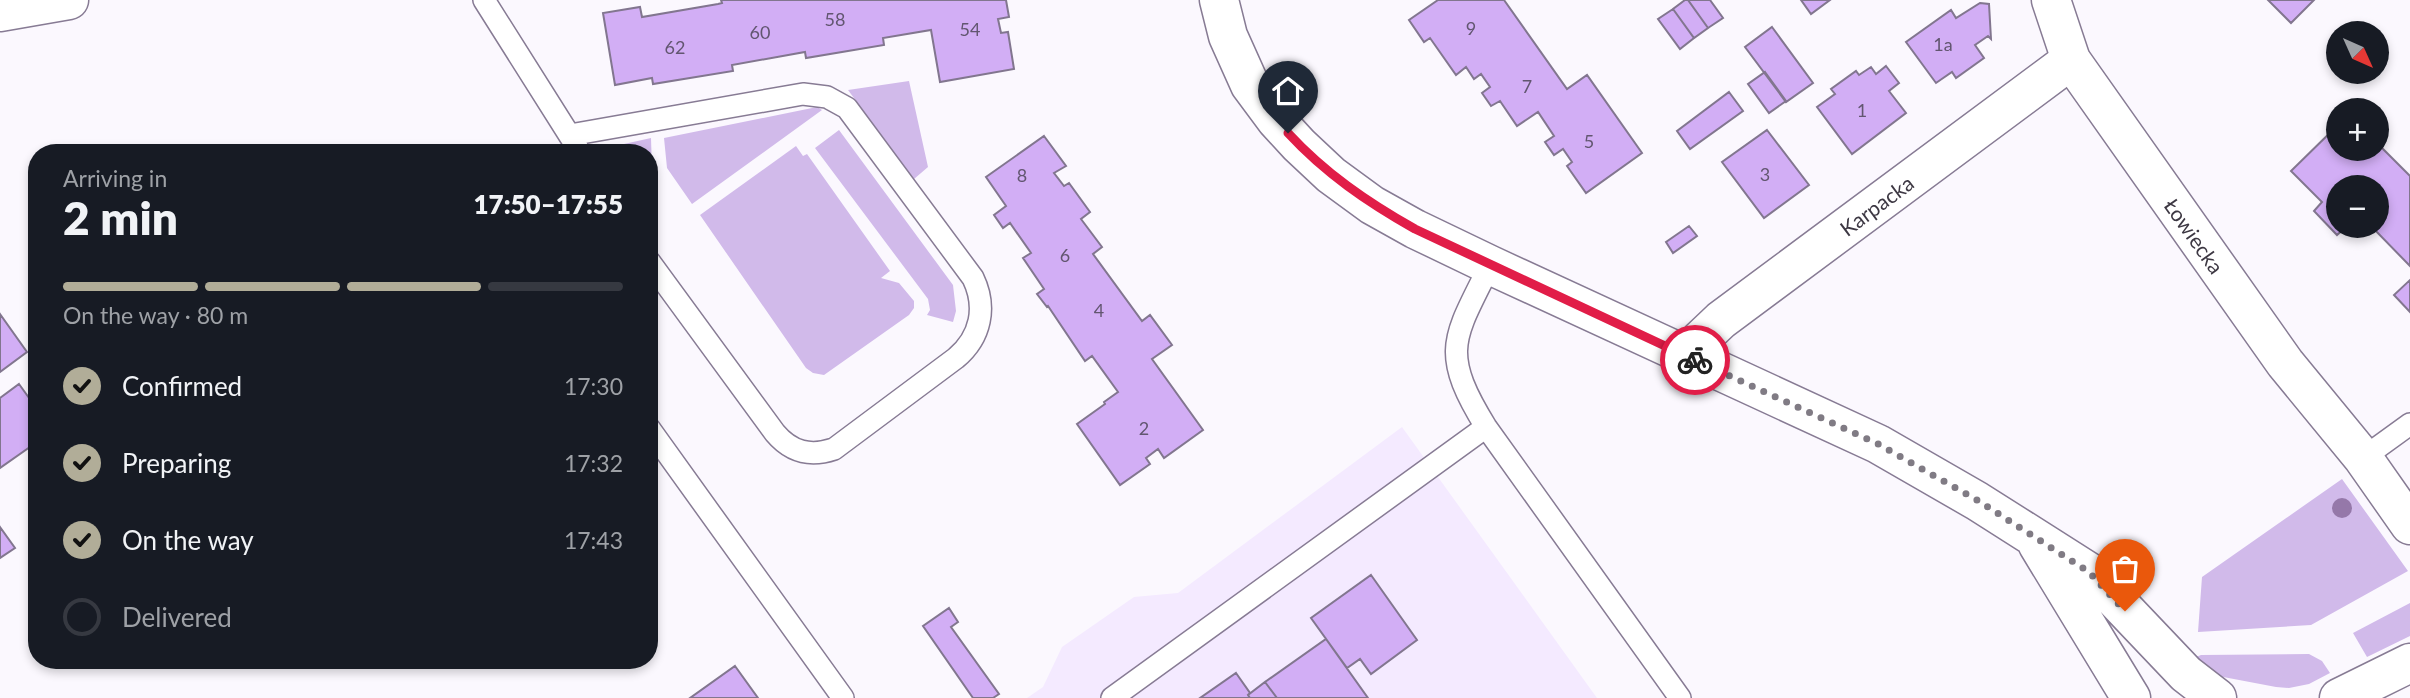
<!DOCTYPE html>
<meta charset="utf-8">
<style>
body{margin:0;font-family:Lato,sans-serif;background:#20242c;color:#f1f3f6;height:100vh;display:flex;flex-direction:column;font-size:26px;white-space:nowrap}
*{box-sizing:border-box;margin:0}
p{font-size:23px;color:#9ea1a6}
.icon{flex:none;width:38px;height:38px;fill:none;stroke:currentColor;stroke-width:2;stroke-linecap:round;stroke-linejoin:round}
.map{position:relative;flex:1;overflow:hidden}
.panel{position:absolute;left:28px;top:144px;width:630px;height:525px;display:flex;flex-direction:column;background:#171b24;border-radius:28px;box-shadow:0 4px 10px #0003}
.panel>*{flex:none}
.needle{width:46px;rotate:135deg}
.tools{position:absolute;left:2326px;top:21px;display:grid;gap:14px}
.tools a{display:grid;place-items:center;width:63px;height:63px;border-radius:50%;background:#171b24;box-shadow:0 4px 10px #0003;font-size:35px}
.pin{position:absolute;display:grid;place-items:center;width:60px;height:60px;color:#fff;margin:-72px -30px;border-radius:50% 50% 50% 0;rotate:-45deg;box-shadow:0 0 7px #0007}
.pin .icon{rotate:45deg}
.courier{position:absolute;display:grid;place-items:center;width:70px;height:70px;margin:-35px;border:5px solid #e11d48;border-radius:50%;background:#fff;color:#222;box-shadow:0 2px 9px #0007}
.summary em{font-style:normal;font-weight:800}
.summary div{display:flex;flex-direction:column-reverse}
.summary{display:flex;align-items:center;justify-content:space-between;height:119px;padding:0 35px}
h1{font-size:46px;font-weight:800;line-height:52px}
.bar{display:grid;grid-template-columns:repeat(4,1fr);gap:10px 7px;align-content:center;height:84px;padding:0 35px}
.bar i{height:9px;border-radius:5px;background:#363941}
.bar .active{background:#b1ad98}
.bar p{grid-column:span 4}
ol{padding:0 35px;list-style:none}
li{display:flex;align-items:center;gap:21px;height:77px}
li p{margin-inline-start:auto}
li .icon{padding:7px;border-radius:50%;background:#b1ad98;color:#111;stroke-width:4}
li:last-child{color:#9ea1a6}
li i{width:38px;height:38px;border:4px solid #363941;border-radius:50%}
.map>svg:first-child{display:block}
</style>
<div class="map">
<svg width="2410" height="698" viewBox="0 0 2410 698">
<rect width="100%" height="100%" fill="#fbf8fe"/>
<!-- built -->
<path fill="#f4eaff" d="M1402,427L1597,698H1027L1043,687L1062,647L1134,597L1178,593Z"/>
<!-- green -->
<path fill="#d1baea" d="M909,81L928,167L914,179L848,90Z
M817,107L822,110L692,204L667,168L664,138Z
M839,130L953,285L956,311L953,322L927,315L930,310L928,299L815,148Z
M651,138L652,170L649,167V152H617L624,144Z
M796,146L803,156L807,154L890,271L881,278L899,283L914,301V308L909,315L824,375L813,373L806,368L700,215Z
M2342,479L2408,571L2311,625L2198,632L2202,577Z
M2410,603V636L2367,657L2353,633Z
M2309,654L2322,661L2330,673L2309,684L2289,688L2276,687L2218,676L2191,659L2201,655Z"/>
<!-- building -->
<path fill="#d2aef5" stroke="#82768f" stroke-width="2" d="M721,0H1006L1009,17L998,19L1001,33L1008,32L1014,69L940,82L931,30L883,38L884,45L806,58L805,52L732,65L733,71L653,84L652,78L615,85L603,13L640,7L642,17L718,4L722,3Z
M1438,0H1504L1567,89L1587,75L1642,153L1586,193L1567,166L1572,162L1563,149L1554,155L1545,142L1554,136L1538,112L1517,126L1500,101L1491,106L1482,93L1490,87L1481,74L1474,79L1466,67L1456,75L1430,38L1424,42L1409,20Z
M1685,0H1688L1708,28L1694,38L1673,9Z
M1688,0H1710L1723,18L1708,28Z
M1801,0H1830L1811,14Z
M2268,0H2314L2291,23Z
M1980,3L1989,4L1991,39L1988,36L1975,45L1984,58L1956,78L1952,72L1936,83L1906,42L1951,10L1956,18Z
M1673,9L1694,38L1680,49L1658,19Z
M1772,27L1813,83L1786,102L1745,47Z
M1886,66L1899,83L1889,91L1906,113L1852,154L1817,107L1835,94L1831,89L1856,71L1859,75L1871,67L1876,74Z
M1765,72L1786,101L1769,113L1748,84Z
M1729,92L1743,111L1690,149L1677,131Z
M2338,125V149H2376V142L2410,176V266L2371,226H2376V187H2338V226H2347L2337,235L2314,211L2322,202L2291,171Z
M1767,130L1809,185L1764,218L1722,162Z
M1044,136L1066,166L1054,173L1064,186L1069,183L1090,212L1081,219L1102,247L1093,254L1142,321L1150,315L1172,345L1152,359L1203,430L1164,458L1158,449L1146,458L1150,464L1120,485L1077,424L1105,404L1104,402L1118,392L1092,356L1085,361L1048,306L1047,307L1037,294L1044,289L1023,258L1031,253L1010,223L1003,228L994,215L1006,206L986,177Z
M1689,226L1697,236L1673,253L1666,242Z
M2410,280V312L2394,295Z
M0,314L27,352L0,372Z
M19,384L37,409V442L0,468V398Z
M0,527L15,548L0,558Z
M1371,575L1417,640L1371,674L1360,659L1347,668L1311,618Z
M949,608L958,622L951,627L999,694L993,698H973L923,626Z
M1326,639L1368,698H1277L1265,682Z
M735,666L758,698H690Z
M1236,673L1250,693L1248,695L1250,698H1200Z
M1265,682L1277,698H1250L1248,695Z"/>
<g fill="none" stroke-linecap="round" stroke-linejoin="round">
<defs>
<path id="service" d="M484,0L580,152
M570,135L803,94L827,97L847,108L973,278C987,307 981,337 956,358L834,449C810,457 791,452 775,433L649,261
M1490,265C1454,338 1439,351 1486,427L1680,698
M649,428L843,698
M2363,458L2410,424
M1112,698L1486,427"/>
<g id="minor">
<path id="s1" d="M2051,0L2071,60L2285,363L2363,458L2410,525"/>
<path id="s2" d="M1688,357L1701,339L1721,320L2071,60"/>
</g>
<path id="tertiary" d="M1219,0L1228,36L1250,85L1276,120L1299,145L1331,175L1372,205L1415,229L1490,265L1878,444L1977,501L2089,572L2186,674L2217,698
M0,12L69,0
M2038,545L2131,698
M2339,698L2410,663"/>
</defs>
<!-- service casing -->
<use href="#service" stroke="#877b94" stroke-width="24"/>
<!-- minor casing -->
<use href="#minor" stroke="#877b94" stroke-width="41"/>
<!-- tertiary casing -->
<use href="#tertiary" stroke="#877b94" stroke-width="41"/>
<!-- service -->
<use href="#service" stroke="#fff" stroke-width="21"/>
<!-- minor -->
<use href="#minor" stroke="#fff" stroke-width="38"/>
<!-- tertiary -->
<use href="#tertiary" stroke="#fff" stroke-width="38"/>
</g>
<!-- trees -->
<circle fill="#9578a9" cx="2342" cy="508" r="10"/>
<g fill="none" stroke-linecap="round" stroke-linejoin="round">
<!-- done -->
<path stroke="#807b84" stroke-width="7" stroke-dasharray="0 12.6" d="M1695,360L1878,444L1977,500L2089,572L2125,611"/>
<!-- route -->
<path stroke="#e11d48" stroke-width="9" d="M1288,133C1325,173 1367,202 1415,229L1695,360"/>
</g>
<g text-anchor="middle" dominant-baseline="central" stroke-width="6" stroke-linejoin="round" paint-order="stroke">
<!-- number labels -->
<g font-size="18" fill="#625670">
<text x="835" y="19">58</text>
<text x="1471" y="28">9</text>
<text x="970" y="29">54</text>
<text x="760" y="32">60</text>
<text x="1943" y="44">1a</text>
<text x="675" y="47">62</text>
<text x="1527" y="86">7</text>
<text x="1862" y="110">1</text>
<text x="1589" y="141">5</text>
<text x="1765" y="174">3</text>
<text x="1022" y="175">8</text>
<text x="1065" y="255">6</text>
<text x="1099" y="310">4</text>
<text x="1144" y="428">2</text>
</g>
<!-- street labels -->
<g font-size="21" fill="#3d3843" stroke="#fff">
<text stroke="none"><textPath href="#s2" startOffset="243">Karpacka</textPath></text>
<text stroke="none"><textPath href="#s1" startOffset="278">Łowiecka</textPath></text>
</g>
</g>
</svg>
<div class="tools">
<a><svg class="needle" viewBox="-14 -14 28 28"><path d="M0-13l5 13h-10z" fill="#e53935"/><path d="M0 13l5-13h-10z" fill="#9ea1a6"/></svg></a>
<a>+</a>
<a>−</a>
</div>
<div class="pin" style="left:2125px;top:611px;background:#ea580c"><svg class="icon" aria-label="bag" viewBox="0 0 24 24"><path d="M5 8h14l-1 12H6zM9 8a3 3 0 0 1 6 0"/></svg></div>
<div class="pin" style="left:1288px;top:133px;background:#1f2937"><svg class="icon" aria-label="home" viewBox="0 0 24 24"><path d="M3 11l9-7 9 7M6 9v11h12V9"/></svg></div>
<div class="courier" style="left:1695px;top:360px"><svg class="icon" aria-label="bike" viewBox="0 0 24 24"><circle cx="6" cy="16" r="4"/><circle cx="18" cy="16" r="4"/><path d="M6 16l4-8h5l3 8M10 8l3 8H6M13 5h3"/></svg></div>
<section class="panel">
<div class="summary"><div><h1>2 min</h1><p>Arriving in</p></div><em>17:50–17:55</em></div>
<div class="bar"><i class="active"></i><i class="active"></i><i class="active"></i><i></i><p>On the way · 80 m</p></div>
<ol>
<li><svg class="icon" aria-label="check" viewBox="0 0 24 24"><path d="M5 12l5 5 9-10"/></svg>Confirmed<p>17:30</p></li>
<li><svg class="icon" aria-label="check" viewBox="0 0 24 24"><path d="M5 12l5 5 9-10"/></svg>Preparing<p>17:32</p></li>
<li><svg class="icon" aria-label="check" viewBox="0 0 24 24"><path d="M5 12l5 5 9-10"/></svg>On the way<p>17:43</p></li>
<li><i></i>Delivered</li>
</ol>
</section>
</div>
